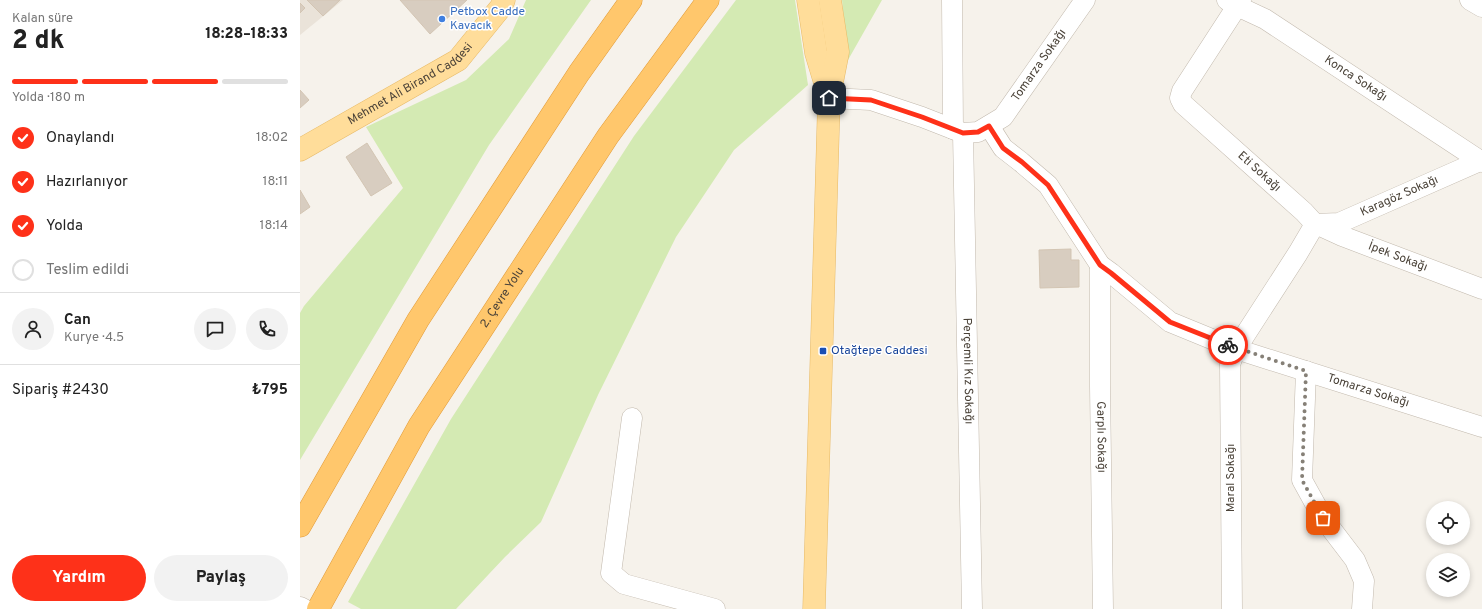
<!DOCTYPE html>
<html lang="tr">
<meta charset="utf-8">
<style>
body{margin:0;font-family:Overpass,sans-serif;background:#f2f2f2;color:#222;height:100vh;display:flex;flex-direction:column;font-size:15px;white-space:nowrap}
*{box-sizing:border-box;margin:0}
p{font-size:13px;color:#767676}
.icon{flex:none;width:22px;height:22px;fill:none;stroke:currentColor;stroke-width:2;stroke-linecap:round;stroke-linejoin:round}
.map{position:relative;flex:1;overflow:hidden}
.sheet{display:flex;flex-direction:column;background:#fff;width:300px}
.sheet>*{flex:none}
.controls{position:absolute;left:1126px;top:501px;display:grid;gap:8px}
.controls a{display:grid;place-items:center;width:44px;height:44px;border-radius:50%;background:#fff;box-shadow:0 2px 6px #0003;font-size:20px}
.pin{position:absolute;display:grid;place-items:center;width:34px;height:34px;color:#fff;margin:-17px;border-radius:8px;box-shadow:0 2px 6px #0006}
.courier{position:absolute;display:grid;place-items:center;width:40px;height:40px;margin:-20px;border:3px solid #fe3119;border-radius:50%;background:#fff;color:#222;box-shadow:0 1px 5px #0007}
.headline em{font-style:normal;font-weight:800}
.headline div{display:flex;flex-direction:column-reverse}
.headline{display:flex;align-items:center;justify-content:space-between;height:68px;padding:0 12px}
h1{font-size:26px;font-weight:800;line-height:30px}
.bar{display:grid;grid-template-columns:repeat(4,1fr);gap:6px 4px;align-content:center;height:48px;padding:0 12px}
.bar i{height:5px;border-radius:3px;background:#e0e0e0}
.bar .active{background:#fe3119}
.bar p{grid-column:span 4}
.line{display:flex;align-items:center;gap:10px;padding:0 12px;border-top:1px solid #e0e0e0}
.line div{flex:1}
.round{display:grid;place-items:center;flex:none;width:42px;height:42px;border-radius:21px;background:#f2f2f2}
ol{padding:0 12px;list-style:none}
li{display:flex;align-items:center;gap:12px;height:44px}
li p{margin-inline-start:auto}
li .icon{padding:4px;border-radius:50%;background:#fe3119;color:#fff;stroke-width:4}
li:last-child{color:#767676}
li i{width:22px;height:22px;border:2px solid #e0e0e0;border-radius:50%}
.primary-button{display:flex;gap:8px;margin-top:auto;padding:8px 12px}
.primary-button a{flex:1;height:46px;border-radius:24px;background:#fe3119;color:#fff;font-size:16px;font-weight:800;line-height:46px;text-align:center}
.primary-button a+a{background:#f2f2f2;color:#222}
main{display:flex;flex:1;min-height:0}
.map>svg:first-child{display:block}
</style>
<main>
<section class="sheet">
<div class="headline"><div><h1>2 dk</h1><p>Kalan süre</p></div><em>18:28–18:33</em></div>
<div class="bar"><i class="active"></i><i class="active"></i><i class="active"></i><i></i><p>Yolda · 180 m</p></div>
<ol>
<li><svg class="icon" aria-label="check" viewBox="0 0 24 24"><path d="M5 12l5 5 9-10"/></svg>Onaylandı<p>18:02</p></li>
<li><svg class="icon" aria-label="check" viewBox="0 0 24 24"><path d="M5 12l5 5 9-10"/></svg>Hazırlanıyor<p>18:11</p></li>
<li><svg class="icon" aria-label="check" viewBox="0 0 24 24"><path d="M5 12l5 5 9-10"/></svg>Yolda<p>18:14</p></li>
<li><i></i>Teslim edildi</li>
</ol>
<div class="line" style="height:72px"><a class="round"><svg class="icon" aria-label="person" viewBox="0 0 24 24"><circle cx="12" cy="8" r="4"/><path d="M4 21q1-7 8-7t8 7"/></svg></a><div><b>Can</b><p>Kurye · 4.5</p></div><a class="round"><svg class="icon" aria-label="chat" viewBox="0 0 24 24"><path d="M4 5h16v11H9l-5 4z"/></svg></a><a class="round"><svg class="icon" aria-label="phone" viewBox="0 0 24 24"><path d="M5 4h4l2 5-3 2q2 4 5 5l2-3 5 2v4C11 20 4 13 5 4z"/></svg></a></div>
<div class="line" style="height:52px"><div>Sipariş #2430</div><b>₺795</b></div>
<div class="primary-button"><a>Yardım</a><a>Paylaş</a></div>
</section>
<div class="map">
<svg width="1182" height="609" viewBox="0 0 1182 609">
<rect width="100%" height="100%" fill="#f6f2eb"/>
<!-- residential -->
<path fill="#eae3d9" d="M0,0H43L0,35Z"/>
<!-- green -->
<path fill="#d4eab3" d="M226,0H291L189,145L0,460V313L4,306L103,188L66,127L166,80L209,39Z
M436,0H495L508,85L434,150L376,237L298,395L241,522L205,557L156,609H61L48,602L151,419L334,136Z
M542,0H582L548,60Z"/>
<!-- building -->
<path fill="#d8cdc0" stroke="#d3c5b3" d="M7,0H40L23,16Z
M100,0H167L130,34Z
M0,3L5,8L0,13Z
M0,90L9,100L0,108Z
M67,143L92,183L71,196L46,157Z
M0,190L10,207L0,214Z
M771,249V260H779V287L740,288L739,250Z"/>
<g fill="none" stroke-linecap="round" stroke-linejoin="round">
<defs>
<g id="minor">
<path d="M652,0L653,129"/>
<path id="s1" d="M927,0L937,6L965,19L1182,162"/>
<path d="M1170,0L1182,7"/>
<path id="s2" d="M529,98L571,100L622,117L663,133L678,132L703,117L785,0"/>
<path id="s3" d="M689,126L703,148L721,162L748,185L800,265L811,273L870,322L936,349L1182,427"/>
<path id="s4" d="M663,133L672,609"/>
<path id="s5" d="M1015,224L1039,223L1182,160"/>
<path id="s6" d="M1018,225L1042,236L1182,289"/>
<path id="s7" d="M800,265V386L803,609"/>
<path d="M1006,371L1002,480L1023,518L1055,560L1064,581L1062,609"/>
<path d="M332,418L311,573L324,584L415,609"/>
<path d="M0,607L4,609"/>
<path d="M932,609L930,364L936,349L998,253L1015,224L1004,212L883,104L880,98L882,91L941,0"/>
</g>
<g id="major">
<path d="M508,0L516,53L528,93"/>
<path id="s8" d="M0,150L158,60L201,7L204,0"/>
<path d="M514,609L529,98L538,52L530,0"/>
</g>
<g id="highway">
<path d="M0,526L118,320L279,73L331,0"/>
<path id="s9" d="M18,609L119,426L308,136L408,0"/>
</g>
</defs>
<!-- minor casing -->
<use href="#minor" stroke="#c2b9ad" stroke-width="21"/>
<!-- major casing -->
<use href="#major" stroke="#e7ba67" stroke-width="23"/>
<!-- highway casing -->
<use href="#highway" stroke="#e19b39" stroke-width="23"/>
<!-- minor -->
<use href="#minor" stroke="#fff" stroke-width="20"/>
<!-- major -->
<use href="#major" stroke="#ffdd9a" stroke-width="22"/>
<!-- highway -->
<use href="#highway" stroke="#ffc76c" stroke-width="22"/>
</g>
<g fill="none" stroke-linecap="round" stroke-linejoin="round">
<!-- done -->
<path stroke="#868077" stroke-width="4" stroke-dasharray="0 7.2" d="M928,345L1006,371L1002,480L1023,518"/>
<!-- route -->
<path stroke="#fe3119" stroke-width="5" d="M529,98L571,100L622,117L663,133L678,132L689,126L703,148L722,162L748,185L800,265L811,273L870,322L928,345"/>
</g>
<!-- markers -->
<circle fill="#3f7fe0" stroke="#fff" stroke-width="1.5" cx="142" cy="19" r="4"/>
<rect fill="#1a4fb4" stroke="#fff" stroke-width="1.5" x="519" y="347" width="8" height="8" rx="2"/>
<g text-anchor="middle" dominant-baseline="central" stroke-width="3" stroke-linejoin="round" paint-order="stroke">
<!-- shop labels -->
<g font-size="12" fill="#366cbe" stroke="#fff" text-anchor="start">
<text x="150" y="12">Petbox Cadde<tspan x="150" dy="14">Kavacık</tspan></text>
</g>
<!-- street labels -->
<g font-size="12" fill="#4a4238" stroke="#fff">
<text stroke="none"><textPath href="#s2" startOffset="247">Tomarza Sokağı</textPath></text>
<text stroke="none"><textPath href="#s1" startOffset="151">Konca Sokağı</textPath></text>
<text stroke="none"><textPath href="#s8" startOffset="129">Mehmet Ali Birand Caddesi</textPath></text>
<text transform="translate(959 172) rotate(42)">Eti Sokağı</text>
<text stroke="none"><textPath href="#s5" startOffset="90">Karagöz Sokağı</textPath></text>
<text stroke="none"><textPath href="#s6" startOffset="86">İpek Sokağı</textPath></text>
<text stroke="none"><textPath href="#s9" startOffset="362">2. Çevre Yolu</textPath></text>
<text stroke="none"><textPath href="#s4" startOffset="238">Perçemli Kız Sokağı</textPath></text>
<text stroke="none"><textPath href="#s3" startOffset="480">Tomarza Sokağı</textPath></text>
<text stroke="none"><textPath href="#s7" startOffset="172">Garplı Sokağı</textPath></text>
<text transform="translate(931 478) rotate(-90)">Maral Sokağı</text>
</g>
<!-- transit labels -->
<g font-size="12" fill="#164399" stroke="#fff" text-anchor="start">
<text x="531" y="351">Otağtepe Caddesi</text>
</g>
</g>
</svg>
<div class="controls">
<a><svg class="icon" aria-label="locate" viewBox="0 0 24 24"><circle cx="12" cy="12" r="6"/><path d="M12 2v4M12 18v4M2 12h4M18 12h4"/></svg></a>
<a><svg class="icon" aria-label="layers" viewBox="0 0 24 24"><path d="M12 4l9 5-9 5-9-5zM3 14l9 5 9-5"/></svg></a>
</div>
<div class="pin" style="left:1023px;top:518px;background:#ea580c"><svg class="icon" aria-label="bag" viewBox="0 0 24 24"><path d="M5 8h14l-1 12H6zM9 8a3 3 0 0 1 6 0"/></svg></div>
<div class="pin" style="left:529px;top:98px;background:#1f2937"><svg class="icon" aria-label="home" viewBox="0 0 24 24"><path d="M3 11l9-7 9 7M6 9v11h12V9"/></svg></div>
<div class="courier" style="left:928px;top:345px"><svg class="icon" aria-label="bike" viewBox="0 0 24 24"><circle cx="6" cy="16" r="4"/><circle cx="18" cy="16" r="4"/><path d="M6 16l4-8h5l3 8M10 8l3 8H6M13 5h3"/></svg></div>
</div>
</main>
